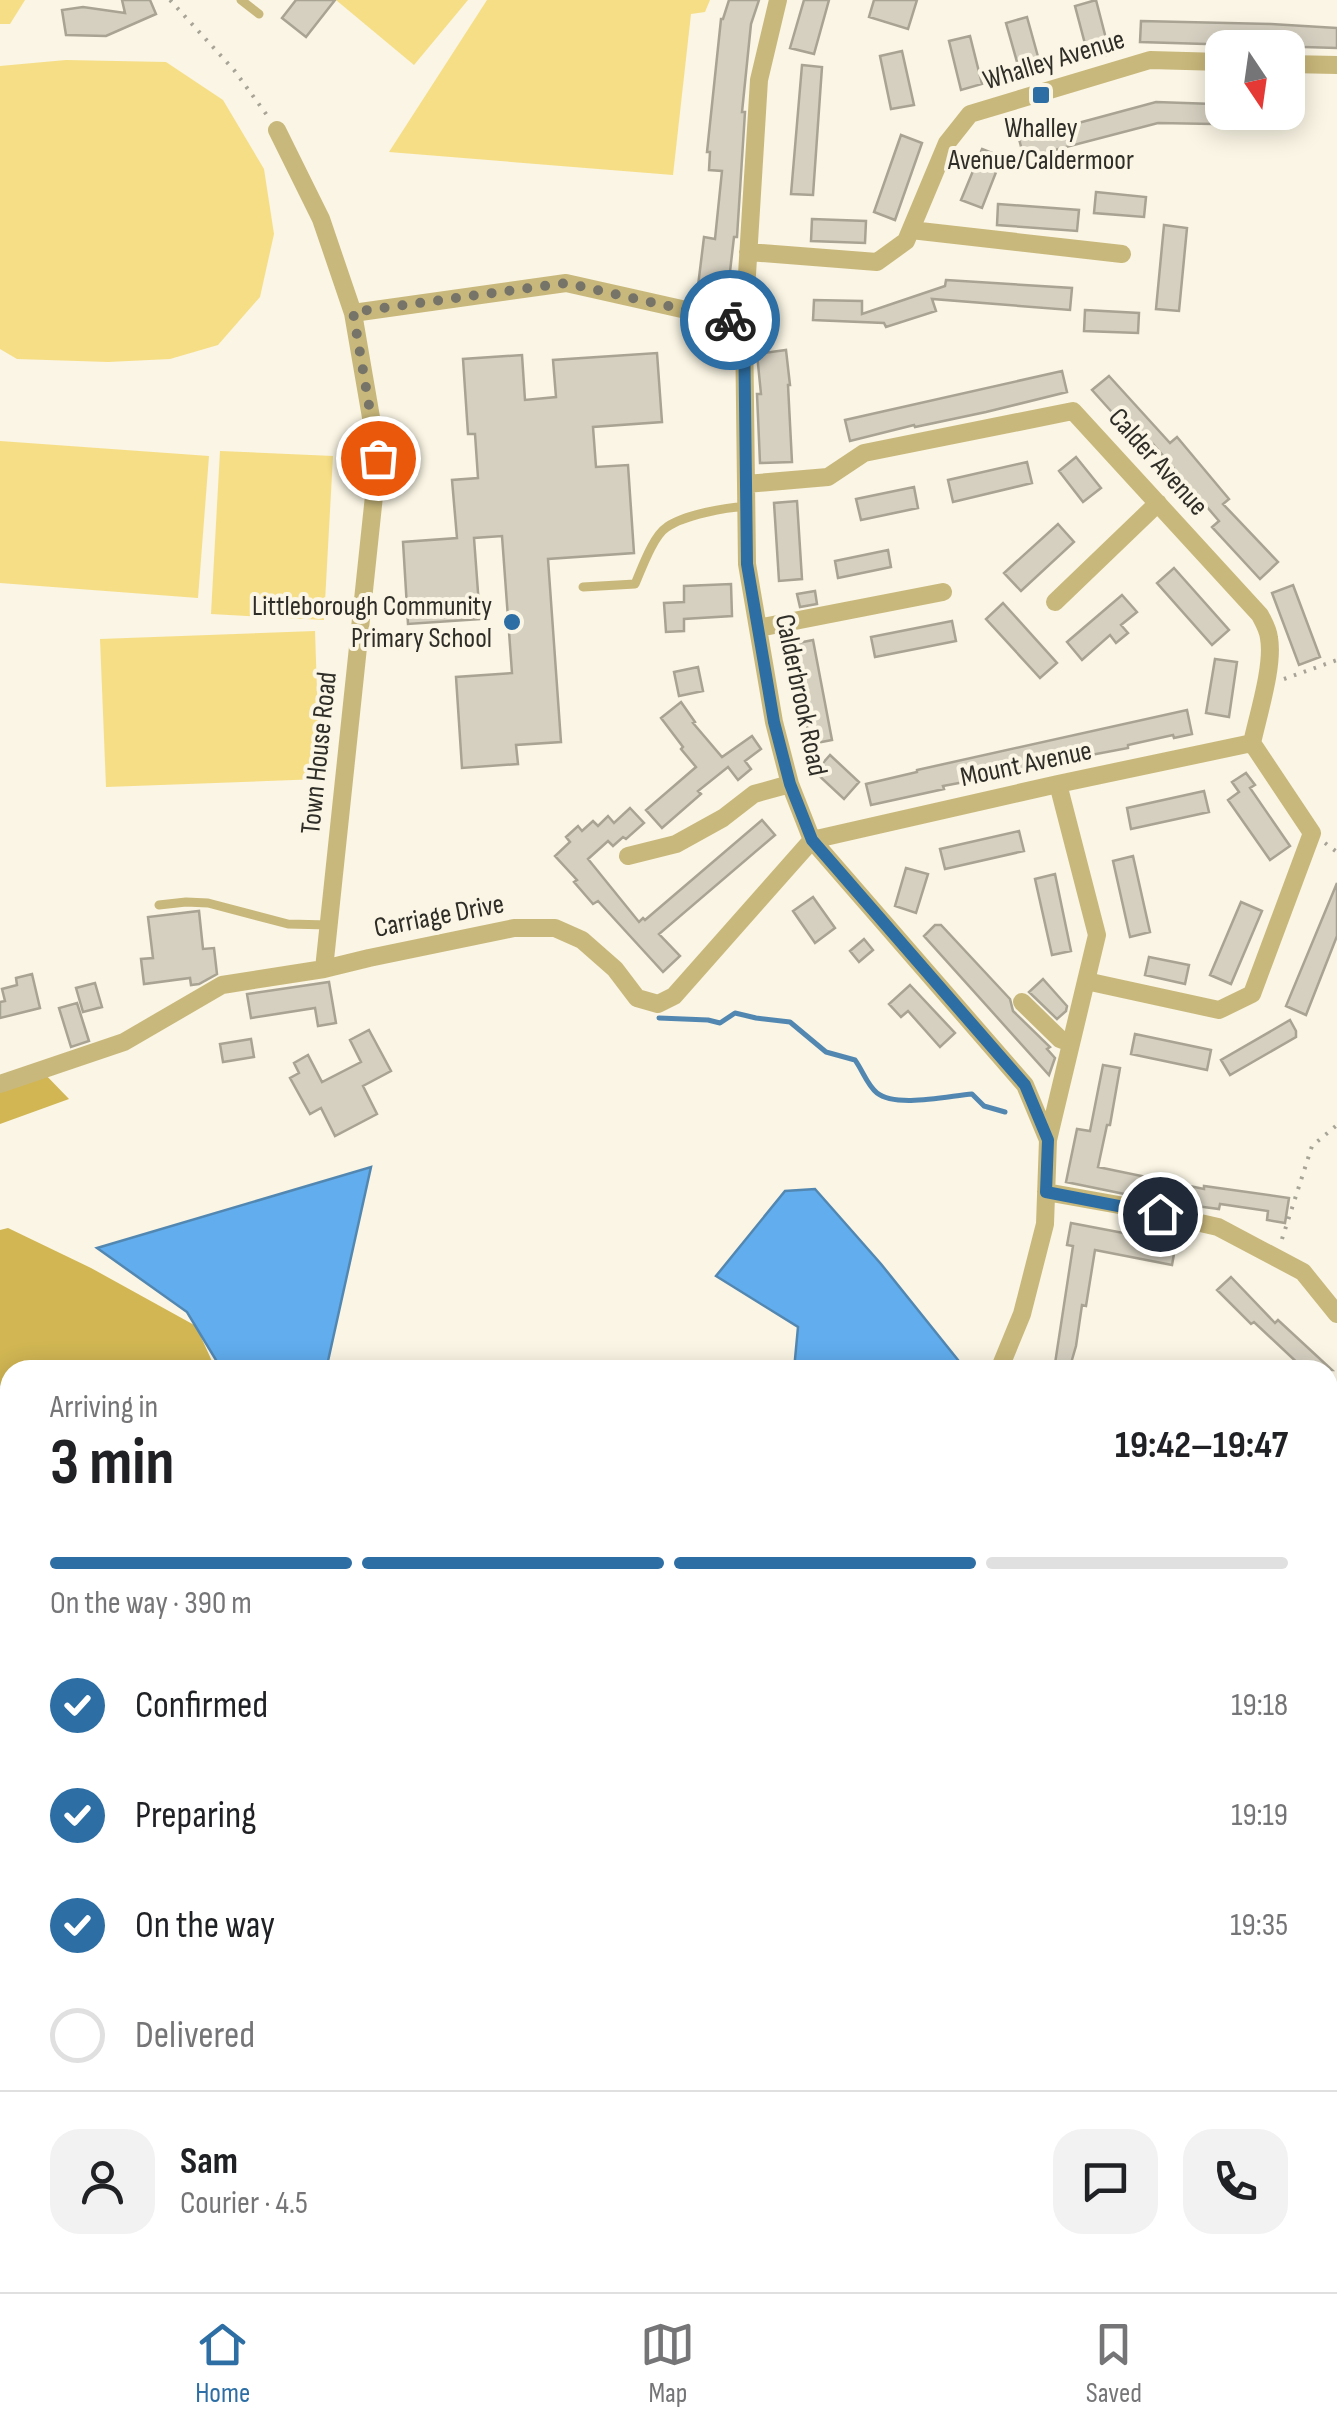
<!DOCTYPE html>
<meta charset="utf-8">
<style>
body{margin:0;font-family:"Sofia Sans Condensed",sans-serif;background:#f2f2f2;color:#202124;height:100vh;display:flex;flex-direction:column;font-size:38px;white-space:nowrap}
*{box-sizing:border-box;margin:0}
p{font-size:32px;color:#757577}
.icon{flex:none;width:55px;height:55px;fill:none;stroke:currentColor;stroke-width:2;stroke-linecap:round;stroke-linejoin:round}
.map{position:relative;flex:1;overflow:hidden}
.side{position:absolute;left:0px;top:1360px;width:1338px;height:932px;display:flex;flex-direction:column;background:#fff;border-radius:30px 30px 0 0;box-shadow:0 5px 25px #0003}
.side>*{flex:none}
.needle{width:65px;rotate:167deg}
.controls{position:absolute;left:1205px;top:30px;display:grid;gap:20px}
.controls a{display:grid;place-items:center;width:100px;height:100px;border-radius:20px;background:#fff;box-shadow:0 5px 25px #0003;font-size:50px}
.pin{position:absolute;display:grid;place-items:center;width:85px;height:85px;color:#fff;margin:-42px;border:5px solid #fff;border-radius:50%;box-shadow:0 2px 10px #0007}
.courier{position:absolute;display:grid;place-items:center;width:100px;height:100px;margin:-50px;border:8px solid #2d6ea4;border-radius:50%;background:#fff;color:#222;box-shadow:0 2px 12px #0007}
.overview em{font-style:normal;font-weight:700}
.overview div{display:flex;flex-direction:column-reverse}
.overview{display:flex;align-items:center;justify-content:space-between;height:170px;padding:0 50px}
h1{font-size:65px;font-weight:700;line-height:75px}
.bar{display:grid;grid-template-columns:repeat(4,1fr);gap:15px 10px;align-content:center;height:120px;padding:0 50px}
.bar i{height:12px;border-radius:8px;background:#e0e0e0}
.bar .active{background:#2d6ea4}
.bar p{grid-column:span 4}
.line{display:flex;align-items:center;gap:25px;padding:0 50px;border-top:2px solid #e0e0e0}
.line div{flex:1}
.round{display:grid;place-items:center;flex:none;width:105px;height:105px;border-radius:30px;background:#f2f2f2}
ol{padding:0 50px;list-style:none}
li{display:flex;align-items:center;gap:30px;height:110px}
li p{margin-inline-start:auto}
li .icon{padding:10px;border-radius:50%;background:#2d6ea4;color:#fff;stroke-width:4}
li:last-child{color:#757577}
li i{width:55px;height:55px;border:5px solid #e0e0e0;border-radius:50%}
.tab-bar{display:flex;justify-content:space-around;align-items:center;height:140px;border-top:2px solid #e0e0e0;background:#fff;font-size:28px;color:#757577}
.tab-bar a{display:grid;justify-items:center;gap:5px}
.tab-bar .active{color:#2d6ea4}
.map>svg:first-child{display:block}
</style>
<div class="map">
<svg width="1337" height="2292" viewBox="0 0 1337 2292">
<rect width="100%" height="100%" fill="#faf5e4"/>
<!-- green -->
<path fill="#f6de86" d="M0,0H25L10,24H0Z
M336,0H468L414,65Z
M487,0H710L705,12L691,14L673,175L389,152Z
M66,60L166,62L223,100L264,169L274,234L260,297L218,345L170,359L108,362L17,359L0,349V66Z
M0,441L209,456L198,598L0,583Z
M220,451L333,456L324,620L211,614Z
M315,631L320,779L106,787L100,639Z"/>
<!-- forest -->
<path fill="#d1b653" d="M39,1068L69,1099L0,1124V1077Z
M8,1228L91,1268L196,1326L216,1370H10V1396L0,1385V1230Z"/>
<!-- water -->
<path fill="#61adee" stroke="#5287b2" stroke-width="2.5" d="M371,1167L326,1370H222L187,1312L97,1248Z
M815,1189L881,1264L966,1370H794L798,1327L716,1276L785,1191Z"/>
<g fill="none" stroke-linecap="round" stroke-linejoin="round">
<!-- stream -->
<path stroke="#5287b2" stroke-width="5" d="M659,1018L708,1020L720,1023L735,1013L756,1018L790,1022L826,1052L855,1060C863,1071 867,1085 877,1093C896,1108 948,1096 972,1094L984,1106L1005,1112"/>
</g>
<!-- building -->
<path fill="#d5d0c0" stroke="#a8a393" stroke-width="2.5" d="M122,0H150L156,14L106,36L66,35L62,10L83,7L125,13Z
M296,0H335L306,37L282,18Z
M729,0H759L751,24L742,112H745L737,237H734L728,289L698,286L704,237L715,239L722,171L709,170L710,152H707L721,19H723Z
M804,0H829L814,54L790,48Z
M874,0H917L908,29L869,17Z
M1096,0L1110,54L1089,59L1075,6Z
M1027,17L1042,71L1021,76L1006,23Z
M1141,21L1271,24L1337,28V48L1140,42Z
M970,36L982,84L961,90L949,41Z
M902,51L914,105L891,109L880,56Z
M802,65L822,67L813,195L791,194Z
M1156,102L1213,104V124L1158,123L1024,158L1019,139Z
M901,135L922,143L895,220L874,212Z
M982,149L1002,157L982,208L961,200Z
M1096,192L1146,197L1144,217L1094,213Z
M998,204L1079,210L1077,231L997,225Z
M812,219L866,221L865,243L811,241Z
M1164,225L1187,228L1179,311L1156,309Z
M946,280L1072,288L1070,310L932,299L936,311L886,327L884,323L813,320L814,300L862,301V314L945,286Z
M1085,310L1139,313L1138,333L1084,331Z
M786,350L790,385H788L792,462L760,463L757,394H761L757,354Z
M657,353L662,422L593,427L596,467L628,465L634,553L548,559L561,742L516,745L518,764L462,768L456,677L512,673L502,536L474,538L480,619L408,624L403,542L457,538L452,480L478,478L475,434H468L463,359L522,355L525,400L556,397L553,360Z
M1062,371L1067,392L986,412L915,427L914,425L850,441L845,420Z
M1109,376L1170,443L1177,437L1229,499L1223,504L1278,562L1260,579L1212,527L1219,521L1153,444L1146,450L1092,390Z
M1076,457L1101,488L1083,502L1059,471Z
M1027,462L1032,483L953,502L948,480Z
M914,487L918,508L861,520L856,499Z
M797,501L802,579L779,581L774,503Z
M1058,524L1074,542L1021,591L1004,573Z
M888,550L891,567L838,578L835,561Z
M1174,568L1229,630L1212,645L1157,583Z
M731,584L732,616L684,619V631L666,632L664,603L684,602V586Z
M1293,585L1320,657L1299,665L1272,593Z
M815,591L817,604L800,607L797,594Z
M1122,595L1137,612L1121,625L1128,633L1116,643L1110,635L1082,660L1067,642Z
M1003,603L1057,663L1040,678L986,619Z
M952,621L956,641L875,657L871,637Z
M813,640L832,740L811,744L802,704L806,703L793,644Z
M1215,659L1237,662L1229,717L1206,713Z
M698,667L703,691L679,696L674,672Z
M681,702L695,722L693,723L722,757L752,736L761,749L745,761L751,769L738,780L728,767L698,791L701,794L662,828L646,810L696,767L681,749L683,747L661,718Z
M1187,710L1192,734L1174,738L1173,735L1128,745V748L1033,766L1034,769L943,786L944,789L871,805L866,784L917,772V770Z
M830,755L859,782L844,799L815,772Z
M1246,773L1255,785L1250,788L1290,846L1270,860L1228,800L1239,792L1232,782Z
M1204,791L1209,812L1131,829L1127,808Z
M630,808L644,823L626,839L623,837L613,846L608,841L588,859L639,922L643,918L645,920L762,820L775,835L659,934L680,956L663,972L598,901L593,904L574,882L577,880L555,856L570,842L566,837L578,826L582,831L593,821L598,826L608,816L614,823Z
M1019,831L1024,851L945,869L940,849Z
M1133,856L1150,932L1130,937L1113,861Z
M906,868L928,874L916,913L895,906Z
M1055,874L1071,951L1052,955L1035,879Z
M1337,883V936L1306,1015L1286,1006Z
M813,897L835,928L815,943L793,911Z
M1241,902L1262,911L1231,984L1210,975Z
M199,911L203,949L214,948L217,974L199,984L191,985L190,978L144,984L141,959L153,958L148,917Z
M935,925H941L1010,999L1013,1011L1050,1047L1047,1049L1055,1058L1049,1075L924,936Z
M864,939L873,950L859,962L850,951Z
M1149,957L1189,965L1185,984L1145,975Z
M32,974L40,1008L0,1018V1002L5,1001L2,989L17,985L16,978Z
M1043,979L1067,1006L1066,1011L1057,1019L1029,992Z
M329,982L336,1023L318,1026L315,1008L251,1018L247,994Z
M95,983L102,1007L83,1012L76,988Z
M910,985L955,1033L940,1047L908,1011L901,1017L889,1004Z
M77,1003L89,1041L71,1047L59,1008Z
M1290,1020L1296,1031V1037L1230,1075L1221,1060Z
M369,1030L391,1071L363,1086L377,1114L335,1136L321,1108L310,1114L290,1078L299,1073L294,1063L308,1055L322,1082L361,1062L350,1040Z
M1135,1034L1211,1050L1207,1070L1131,1054Z
M251,1039L254,1057L223,1062L220,1044Z
M1103,1065L1120,1068L1110,1125H1107L1098,1167L1204,1189V1186L1289,1198L1285,1223L1267,1220L1268,1211L1220,1204L1219,1209L1189,1205L1188,1207L1066,1182L1077,1129L1090,1131Z
M1071,1223L1176,1243L1172,1265L1095,1250L1086,1306L1082,1305L1076,1346L1069,1370H1054L1073,1246L1067,1245Z
M1231,1277L1275,1323L1278,1320L1332,1370H1305L1254,1322L1251,1324L1217,1290Z"/>
<g fill="none" stroke-linecap="round" stroke-linejoin="round">
<!-- path -->
<path stroke="#a7a397" stroke-width="4" stroke-dasharray="2.5 8" stroke-linecap="butt" d="M170,0L234,70L269,118
M1284,679L1337,660
M1325,843L1337,852
M1282,1239L1312,1146L1337,1125
M1328,1841L1337,1837"/>
<!-- service -->
<path stroke="#c9b87b" stroke-width="9" d="M241,0L259,14
M583,587L635,584C642,568 653,536 667,527C682,516 728,506 747,507
M159,905L186,902L208,903L288,924L329,925"/>
<!-- minor -->
<path stroke="#c9b87b" stroke-width="18" d="M778,0L759,80L744,323L747,564L774,722L790,784L812,840L1025,1085L1048,1140L1045,1224L1022,1314L999,1370
M1288,64L1337,65
M277,130L321,219L353,313L378,458L324,969
M911,230L1122,254
M748,252L877,262L906,241L947,143L970,114L1150,60L1222,62
M353,313L566,283L744,323
M746,484L828,477L864,453L1073,411L1260,615C1264,623 1268,629 1269,638C1274,665 1258,715 1252,743
M1055,602L1158,503
M758,628L943,592
M812,840L1058,784L1252,743
M628,856L676,844L723,818L754,794L790,784
M1086,981L1219,1010L1252,994L1312,833L1252,743
M1022,1002L1060,1039L1071,1043
M0,1084L124,1042L222,985L324,969L369,958L514,928H555L582,940L615,969L637,998L658,1004L674,996L812,840
M1048,1140L1097,935L1058,784
M1046,1192L1130,1207L1218,1227L1303,1272L1337,1314
M755,2292L761,2282"/>
</g>
<g fill="none" stroke-linecap="round" stroke-linejoin="round">
<!-- done -->
<path stroke="#767369" stroke-width="10" stroke-dasharray="0 18" d="M378,458L353,312L566,283L730,320"/>
<!-- route -->
<path stroke="#2d6ea4" stroke-width="12" d="M730,320L744,323L747,564L774,722L790,784L812,840L1025,1085L1048,1140L1046,1192L1160,1214"/>
</g>
<!-- markers -->
<g fill="#2d6ea4" stroke="#faf5e4" stroke-width="4">
<rect x="1031" y="85" width="20" height="20" rx="5"/>
<circle cx="512" cy="622" r="10"/>
</g>
<g text-anchor="middle" dominant-baseline="central" stroke-width="8" stroke-linejoin="round" paint-order="stroke">
<!-- street labels -->
<g font-size="28" fill="#2f2d27" stroke="#faf5e4">
<text transform="translate(1054 60) rotate(-17)">Whalley Avenue</text>
<text transform="translate(1158 462) rotate(48)">Calder Avenue</text>
<text transform="translate(801 695) rotate(78)">Calderbrook Road</text>
<text transform="translate(319 753) rotate(-84)">Town House Road</text>
<text transform="translate(1026 764) rotate(-12)">Mount Avenue</text>
<text transform="translate(439 916) rotate(-11)">Carriage Drive</text>
</g>
<!-- poi labels -->
<g font-size="28" fill="#2f2d27" stroke="#faf5e4">
<text x="1041" y="128">Whalley<tspan x="1041" dy="32">Avenue/Caldermoor</tspan></text>
<text x="492" y="606" text-anchor="end">Littleborough Community<tspan x="492" dy="32">Primary School</tspan></text>
</g>
</g>
</svg>
<div class="controls">
<a><svg class="needle" viewBox="-14 -14 28 28"><path d="M0-13l5 13h-10z" fill="#e53935"/><path d="M0 13l5-13h-10z" fill="#757577"/></svg></a>
</div>
<div class="pin" style="left:378px;top:458px;background:#ea580c"><svg class="icon" aria-label="bag" viewBox="0 0 24 24"><path d="M5 8h14l-1 12H6zM9 8a3 3 0 0 1 6 0"/></svg></div>
<div class="pin" style="left:1160px;top:1214px;background:#1f2937"><svg class="icon" aria-label="home" viewBox="0 0 24 24"><path d="M3 11l9-7 9 7M6 9v11h12V9"/></svg></div>
<div class="courier" style="left:730px;top:320px"><svg class="icon" aria-label="bike" viewBox="0 0 24 24"><circle cx="6" cy="16" r="4"/><circle cx="18" cy="16" r="4"/><path d="M6 16l4-8h5l3 8M10 8l3 8H6M13 5h3"/></svg></div>
<section class="side">
<div class="overview"><div><h1>3 min</h1><p>Arriving in</p></div><em>19:42–19:47</em></div>
<div class="bar"><i class="active"></i><i class="active"></i><i class="active"></i><i></i><p>On the way · 390 m</p></div>
<ol>
<li><svg class="icon" aria-label="check" viewBox="0 0 24 24"><path d="M5 12l5 5 9-10"/></svg>Confirmed<p>19:18</p></li>
<li><svg class="icon" aria-label="check" viewBox="0 0 24 24"><path d="M5 12l5 5 9-10"/></svg>Preparing<p>19:19</p></li>
<li><svg class="icon" aria-label="check" viewBox="0 0 24 24"><path d="M5 12l5 5 9-10"/></svg>On the way<p>19:35</p></li>
<li><i></i>Delivered</li>
</ol>
<div class="line" style="height:180px"><a class="round"><svg class="icon" aria-label="person" viewBox="0 0 24 24"><circle cx="12" cy="8" r="4"/><path d="M4 21q1-7 8-7t8 7"/></svg></a><div><b>Sam</b><p>Courier · 4.5</p></div><a class="round"><svg class="icon" aria-label="chat" viewBox="0 0 24 24"><path d="M4 5h16v11H9l-5 4z"/></svg></a><a class="round"><svg class="icon" aria-label="phone" viewBox="0 0 24 24"><path d="M5 4h4l2 5-3 2q2 4 5 5l2-3 5 2v4C11 20 4 13 5 4z"/></svg></a></div>
</section>
</div>
<nav class="tab-bar">
<a class="active"><svg class="icon" aria-label="home" viewBox="0 0 24 24"><path d="M3 11l9-7 9 7M6 9v11h12V9"/></svg>Home</a>
<a><svg class="icon" aria-label="map" viewBox="0 0 24 24"><path d="M3 6l6-2 6 2 6-2v14l-6 2-6-2-6 2zM9 4v14M15 6v14"/></svg>Map</a>
<a><svg class="icon" aria-label="saved" viewBox="0 0 24 24"><path d="M7 4h10v16l-5-4-5 4z"/></svg>Saved</a>
</nav>
